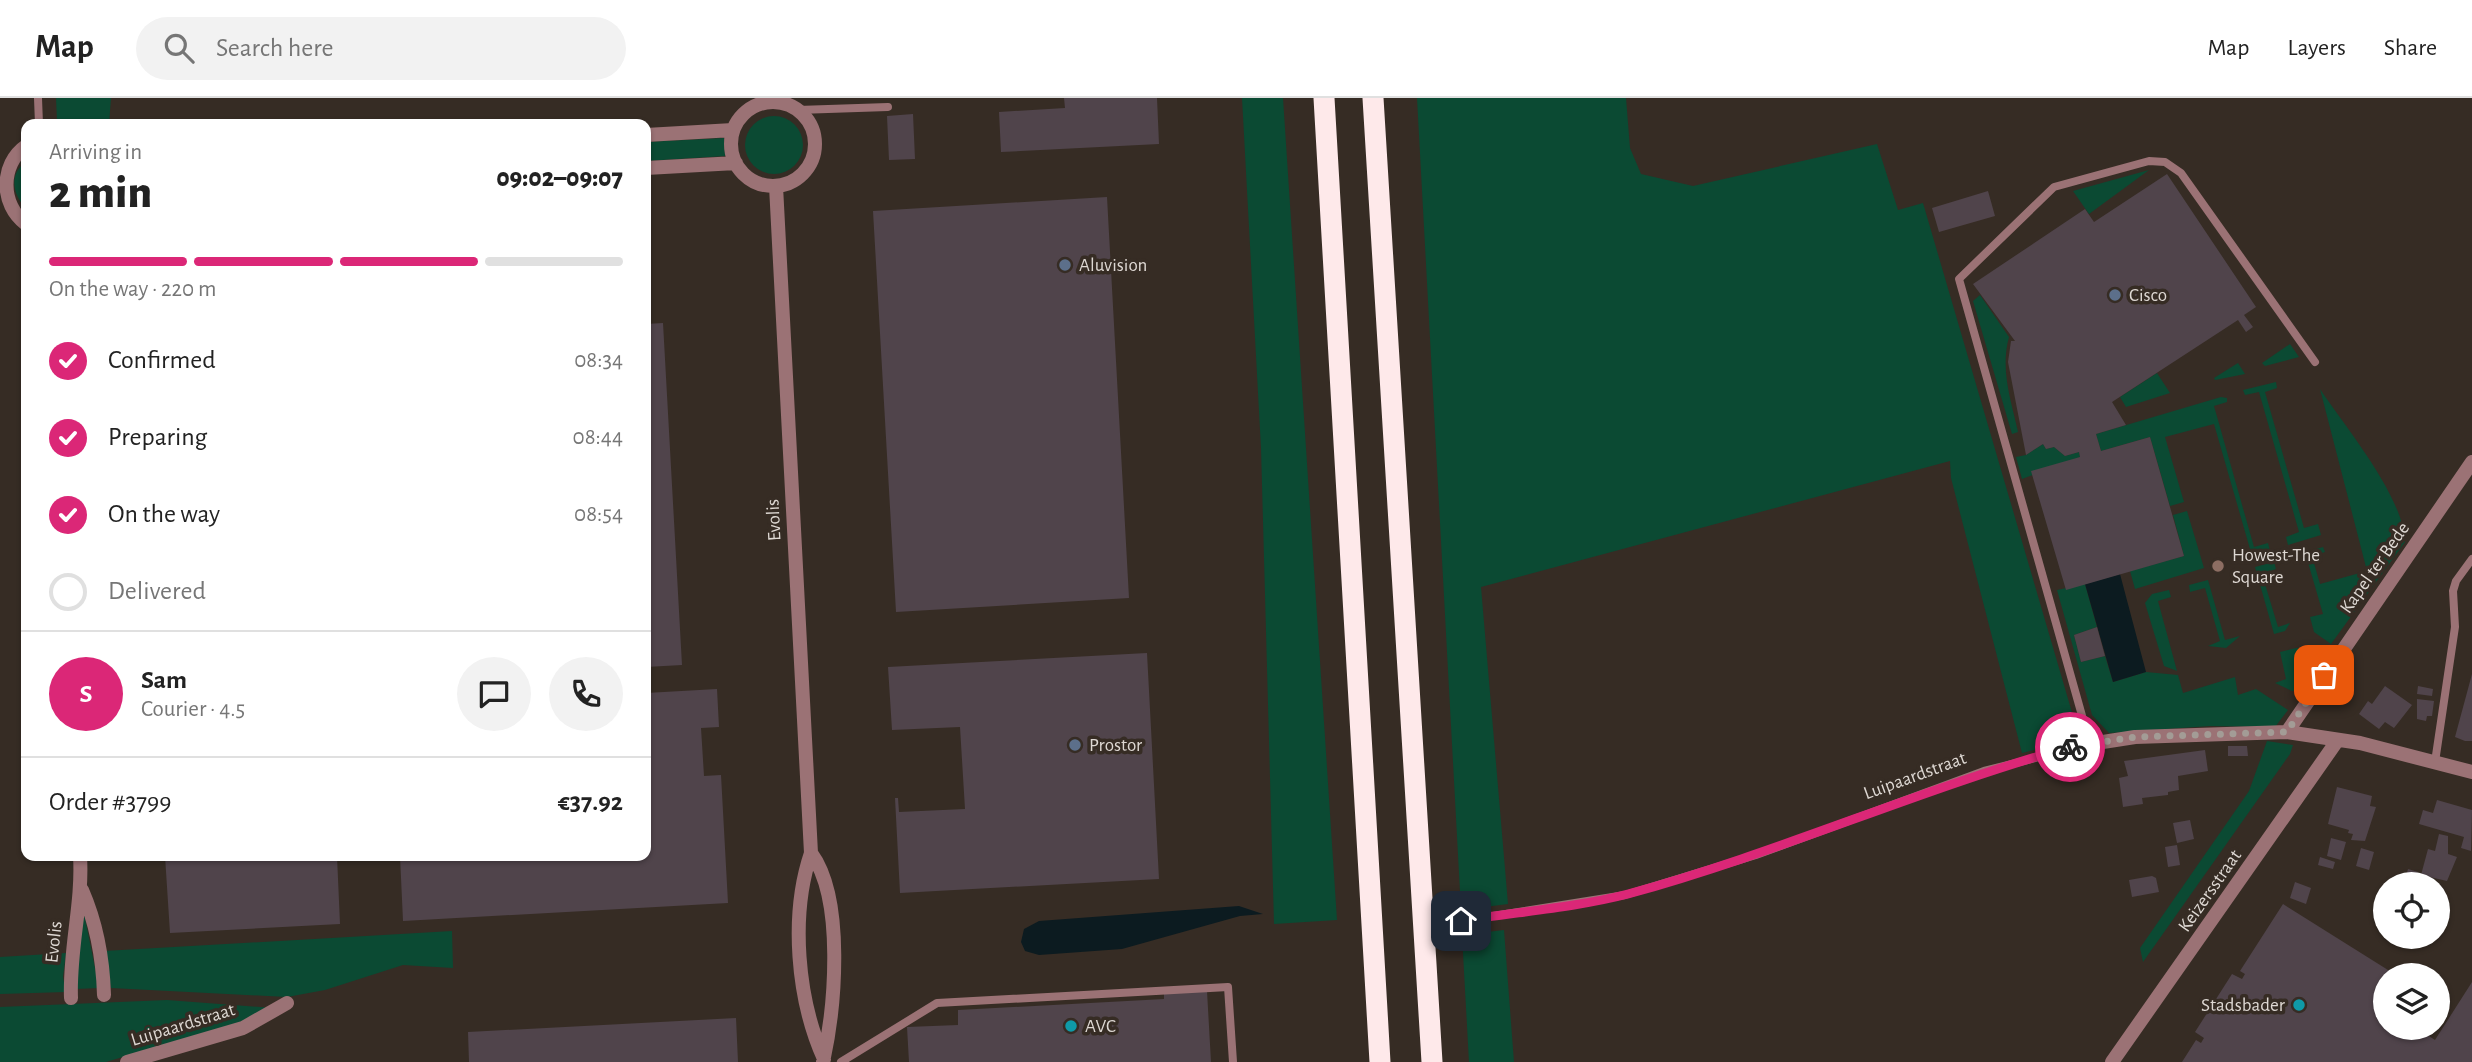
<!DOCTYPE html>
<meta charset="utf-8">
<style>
body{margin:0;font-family:"Alegreya Sans",sans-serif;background:#f2f2f2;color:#222;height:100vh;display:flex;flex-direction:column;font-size:26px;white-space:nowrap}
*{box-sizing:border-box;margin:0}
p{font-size:23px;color:#767676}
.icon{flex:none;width:38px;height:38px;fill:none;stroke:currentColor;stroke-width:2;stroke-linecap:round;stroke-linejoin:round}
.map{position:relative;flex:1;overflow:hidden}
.panel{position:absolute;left:21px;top:21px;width:630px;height:742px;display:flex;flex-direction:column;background:#fff;border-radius:14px;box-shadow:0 2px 5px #0004}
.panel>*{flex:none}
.controls{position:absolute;left:2373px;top:774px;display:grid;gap:14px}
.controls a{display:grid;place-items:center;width:77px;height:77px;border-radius:50%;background:#fff;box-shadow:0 2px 5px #0004;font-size:35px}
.pin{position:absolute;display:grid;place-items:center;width:60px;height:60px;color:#fff;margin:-30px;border-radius:14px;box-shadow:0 4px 10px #0006}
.courier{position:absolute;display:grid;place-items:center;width:70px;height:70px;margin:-35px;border:5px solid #db2777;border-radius:50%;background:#fff;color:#222;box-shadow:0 2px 9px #0007}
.overview em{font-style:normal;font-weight:800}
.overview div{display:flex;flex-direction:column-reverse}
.overview{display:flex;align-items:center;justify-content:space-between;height:119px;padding:0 28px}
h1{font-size:46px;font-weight:800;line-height:52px}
.bar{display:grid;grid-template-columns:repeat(4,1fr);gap:10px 7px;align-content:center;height:84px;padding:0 28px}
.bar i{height:9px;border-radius:5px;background:#e0e0e0}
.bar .on{background:#db2777}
.bar p{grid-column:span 4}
.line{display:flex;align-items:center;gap:18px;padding:0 28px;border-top:2px solid #e0e0e0}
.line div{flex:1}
.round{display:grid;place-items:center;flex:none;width:74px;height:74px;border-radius:37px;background:#f2f2f2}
ol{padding:0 28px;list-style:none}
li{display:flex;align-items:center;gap:21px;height:77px}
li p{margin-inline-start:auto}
li .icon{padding:7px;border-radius:50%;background:#db2777;color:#fff;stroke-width:4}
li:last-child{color:#767676}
li i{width:38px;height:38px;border:4px solid #e0e0e0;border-radius:50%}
header{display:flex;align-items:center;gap:42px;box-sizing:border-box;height:98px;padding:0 35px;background:#fff;border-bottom:2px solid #e0e0e0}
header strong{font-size:33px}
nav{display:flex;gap:38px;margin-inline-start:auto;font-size:24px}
.search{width:490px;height:63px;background:#f2f2f2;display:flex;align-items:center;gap:18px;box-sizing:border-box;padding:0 24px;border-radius:38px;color:#767676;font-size:26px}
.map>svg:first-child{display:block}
</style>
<header>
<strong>Map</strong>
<div class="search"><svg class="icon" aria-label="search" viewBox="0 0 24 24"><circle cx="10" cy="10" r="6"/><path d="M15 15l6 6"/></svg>Search here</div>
<nav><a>Map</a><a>Layers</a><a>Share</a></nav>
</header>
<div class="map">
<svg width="2472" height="964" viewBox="0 0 2472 964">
<rect width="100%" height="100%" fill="#362c24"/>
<!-- green -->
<path fill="#0b4a33" d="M56,0H111L109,26H61L57,23Z
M1242,0H1283L1337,822L1274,826L1261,350Z
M1417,0H1626L1630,50L1641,76L1693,88L1877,46L1898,112L1923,105L2078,635L2071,643L2022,655L1951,380L1950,363L1481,489L1508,806L1461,812Z
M745 47a29 29 0 1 1 58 0a29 29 0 1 1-58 0Z
M724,40L725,58L646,63V44Z
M26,64V110C13,97 8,76 26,64Z
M2149,72L2089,116L2073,93Z
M1980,197L2009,239C2000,272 2011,302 2018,334L2012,336L1973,203Z
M2290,246L2299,259L2265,268L2262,265Z
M2238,265L2245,276L2215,282L2214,280Z
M2157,275L2170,295L2126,309L2120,299Z
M2276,284L2277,290L2265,294L2304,430L2318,426L2321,437L2288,447L2286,439L2299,434L2259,294L2245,297L2243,292Z
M2320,291C2346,330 2404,399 2405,444L2331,546L2314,534L2310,519L2323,516L2307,461L2294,464L2293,458L2323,449L2325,454L2312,458L2320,486L2367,473Z
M2221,299L2227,300V304L2214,308L2254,449L2268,445L2270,453L2252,458L2214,326L2165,339L2184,404L2170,408L2150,339L2101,353L2096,336Z
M2043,346L2046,351L2054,349L2065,358L2079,354L2080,359L2022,381L2016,359L2026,357Z
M2187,413L2204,470L2135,491L2130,473L2184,458L2173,417Z
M2274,464L2276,471L2262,476L2278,529L2290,525L2285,533L2274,536L2255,469Z
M2208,482L2225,542L2240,538L2226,550L2208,548L2220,543L2205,490L2190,494L2189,487Z
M2085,486L2097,529L2074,537L2081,564L2105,558L2113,584L2146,574L2178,577L2183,595L2235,579L2238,597L2256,591L2288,612L2275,629L2210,628L2109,635L2092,617L2057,492Z
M2169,492L2171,499L2158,503L2177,573L2164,568L2145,505L2152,496Z
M2296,550H2302L2320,563L2301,591L2292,593L2275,585L2286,581L2280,554Z
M2267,643L2293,647L2290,656L2143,864L2140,850L2249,693Z
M83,810L99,890L76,891Z
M1504,832L1514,964H1469L1462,837Z
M452,833L453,870L403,867L325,892L287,899L111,890L104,853Z
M66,855L63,879L66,894L0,896V859Z
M167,902L274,910L260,918L106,964H0V909Z"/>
<!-- water -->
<path fill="#0c1b20" d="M2120,476L2146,574L2113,584L2085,486Z
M1239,808L1263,816L1240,818L1122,851L1039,857L1025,853L1021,844L1024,831L1039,823Z"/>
<!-- building -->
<path fill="#50444b" d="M1064,0H1157L1159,46L1001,54L999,14L1065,10Z
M913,16L915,61L889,62L887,18Z
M2167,76L2256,209L2244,217L2253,229L2246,234L2238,222L2112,304L2126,327L2096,336L2101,353L2150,339L2184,458L2066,492L2031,373L2080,359L2079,354L2065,358L2054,349L2046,351L2043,346L2026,357L2008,264L2011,243H2015L1973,186L2085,111L2094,124Z
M1988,93L1995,118L1939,134L1932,110Z
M1107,99L1129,500L896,514L873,113Z
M663,225L682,567L646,569V226Z
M2097,529L2105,558L2081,564L2074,537Z
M1147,555L1159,781L900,795L895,700H898L899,714L965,711L960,629L892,632L888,569Z
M2472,576V643H2465L2455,639Z
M2385,588L2412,607L2394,630L2385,624L2379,631L2359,616L2368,603L2372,606Z
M2418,588L2433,591L2432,598L2417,596Z
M717,591L719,629L701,630L704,678L721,677L728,805L403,823L400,758H646V595Z
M2417,601L2434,603L2432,618H2427L2426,623L2417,621Z
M2228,648H2247L2248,658H2228Z
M2205,652L2208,673L2178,678L2179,692L2168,694V697L2142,700L2143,706L2123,709L2119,680L2128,678L2124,663Z
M2337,689L2372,698L2370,708L2376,709L2365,743L2351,742L2353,736L2348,735L2349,732L2328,726Z
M2437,702L2472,712L2471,753L2461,750L2464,739L2419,726L2423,712L2433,715Z
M2190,722L2194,741L2177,745L2173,725Z
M2439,736L2448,738V756L2457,759L2447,783L2421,777L2428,751L2435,753Z
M2331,740L2346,744L2341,762L2327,758Z
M2177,747L2180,767L2168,769L2165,749Z
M2361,750L2374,754L2369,772L2356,768Z
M165,758H337L340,826L170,835Z
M2320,759L2335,764L2333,771L2318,767Z
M2408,771L2418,774L2415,786H2404Z
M2152,778L2156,780L2159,794L2132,799L2129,782Z
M2295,784L2311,790L2306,806L2290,800Z
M2283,806L2396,877H2385V929H2415L2435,942L2472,884V964H2182L2196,942L2201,945L2204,940L2195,934L2232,876L2242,881L2245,876L2240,873Z
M1207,893L1211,964H909L907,929L958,927V912L1164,901V895Z
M736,920L738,964H469L468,934Z"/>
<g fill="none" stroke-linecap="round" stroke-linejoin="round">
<!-- lane -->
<path stroke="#9b7275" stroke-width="8" d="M38,0L39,26
M798,12L888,9
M2435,664L2455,529L2453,493L2456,483L2472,461
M1461,823L1625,797L1756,757L1984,673L2090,646L1959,181L2054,89L2149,63L2165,64L2181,75L2315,264
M841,964L937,905L1228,889L1233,964"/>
<!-- street -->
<path stroke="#9b7275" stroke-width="14" d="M731 46a42 42 0 1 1 84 0a42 42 0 1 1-84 0Z
M646,37L733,32
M26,48C0,66 0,107 26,126
M646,70L736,65
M776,88L811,755C790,817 797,901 824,961
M2287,634L2472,364
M2090,646L2135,639L2287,634L2360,645L2472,674
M811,755C845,801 835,910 823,964
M82,792C96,824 103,862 104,897
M71,900C69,852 83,805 80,758
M127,964L243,930L287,905
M2112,964L2337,643"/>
<!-- highway -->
<path stroke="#fee9ea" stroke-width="21" d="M1324,0L1380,964
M1373,0L1432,964"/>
</g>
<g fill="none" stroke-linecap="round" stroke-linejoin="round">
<!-- done -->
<path stroke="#a39c96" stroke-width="7" stroke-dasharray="0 12.6" d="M2070,649L2135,639L2287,634L2324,577"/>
<!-- route -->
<path stroke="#db2777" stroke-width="9" d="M1461,823C1515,814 1574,810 1628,796C1778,755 1920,691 2070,649"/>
</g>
<!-- markers -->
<g fill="#5c6f8a" stroke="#362c24" stroke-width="2.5">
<circle cx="1065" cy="167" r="7"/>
<circle cx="2115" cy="197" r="7"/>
<circle cx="1075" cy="647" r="7"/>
</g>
<circle fill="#8d6e63" stroke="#362c24" stroke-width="2.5" cx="2218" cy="468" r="7"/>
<g fill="#0f9aa8" stroke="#362c24" stroke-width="2.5">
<circle cx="2299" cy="907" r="7"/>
<circle cx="1071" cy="928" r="7"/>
</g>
<g text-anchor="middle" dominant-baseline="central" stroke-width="7" stroke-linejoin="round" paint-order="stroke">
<!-- poi labels -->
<g font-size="19" fill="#ded8d3" stroke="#362c24" text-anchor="start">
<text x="1079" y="167">Aluvision</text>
<text x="2129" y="197">Cisco</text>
<text x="2232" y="457">Howest-The<tspan x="2232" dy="22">Square</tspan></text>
<text x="1089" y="647">Prostor</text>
<text x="2285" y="907" text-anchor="end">Stadsbader</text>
<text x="1085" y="928">AVC</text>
</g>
<!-- street labels -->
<g font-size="19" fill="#ded8d3" stroke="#362c24">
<text transform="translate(774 422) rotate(-93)">Evolis</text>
<text transform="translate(2375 470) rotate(-55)">Kapel ter Bede</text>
<text transform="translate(1915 678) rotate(-20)">Luipaardstraat</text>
<text transform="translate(2210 793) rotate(-55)">Keizersstraat</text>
<text transform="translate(54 844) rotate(-84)">Evolis</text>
<text transform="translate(183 927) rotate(-17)">Luipaardstraat</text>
</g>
</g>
</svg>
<div class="controls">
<a><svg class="icon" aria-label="locate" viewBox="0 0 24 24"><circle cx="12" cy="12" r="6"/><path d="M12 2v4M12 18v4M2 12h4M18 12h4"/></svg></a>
<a><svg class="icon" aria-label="layers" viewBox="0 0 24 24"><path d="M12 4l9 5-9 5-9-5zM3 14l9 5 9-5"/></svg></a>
</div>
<div class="pin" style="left:2324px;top:577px;background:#ea580c"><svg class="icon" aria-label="bag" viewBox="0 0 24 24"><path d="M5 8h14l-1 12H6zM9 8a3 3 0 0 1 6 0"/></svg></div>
<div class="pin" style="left:1461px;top:823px;background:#1f2937"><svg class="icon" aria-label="home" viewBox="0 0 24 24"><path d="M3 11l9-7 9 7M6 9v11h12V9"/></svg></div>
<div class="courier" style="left:2070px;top:649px"><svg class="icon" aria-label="bike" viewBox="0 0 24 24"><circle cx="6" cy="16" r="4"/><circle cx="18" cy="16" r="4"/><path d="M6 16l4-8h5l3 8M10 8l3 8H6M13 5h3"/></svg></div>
<section class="panel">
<div class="overview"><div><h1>2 min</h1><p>Arriving in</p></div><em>09:02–09:07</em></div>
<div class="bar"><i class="on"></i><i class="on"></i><i class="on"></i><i></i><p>On the way · 220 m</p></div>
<ol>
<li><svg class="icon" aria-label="check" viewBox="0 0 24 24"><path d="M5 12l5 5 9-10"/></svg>Confirmed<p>08:34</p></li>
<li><svg class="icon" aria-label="check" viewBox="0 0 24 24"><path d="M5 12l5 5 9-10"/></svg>Preparing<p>08:44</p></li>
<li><svg class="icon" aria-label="check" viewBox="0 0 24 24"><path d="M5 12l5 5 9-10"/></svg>On the way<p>08:54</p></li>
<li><i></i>Delivered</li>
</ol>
<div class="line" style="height:126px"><b class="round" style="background:#db2777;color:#fff">S</b><div><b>Sam</b><p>Courier · 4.5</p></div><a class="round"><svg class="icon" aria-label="chat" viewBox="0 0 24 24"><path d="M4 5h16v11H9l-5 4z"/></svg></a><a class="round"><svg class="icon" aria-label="phone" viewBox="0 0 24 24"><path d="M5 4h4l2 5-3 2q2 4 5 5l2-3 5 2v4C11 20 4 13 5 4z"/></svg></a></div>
<div class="line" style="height:91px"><div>Order #3799</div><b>€37.92</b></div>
</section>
</div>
